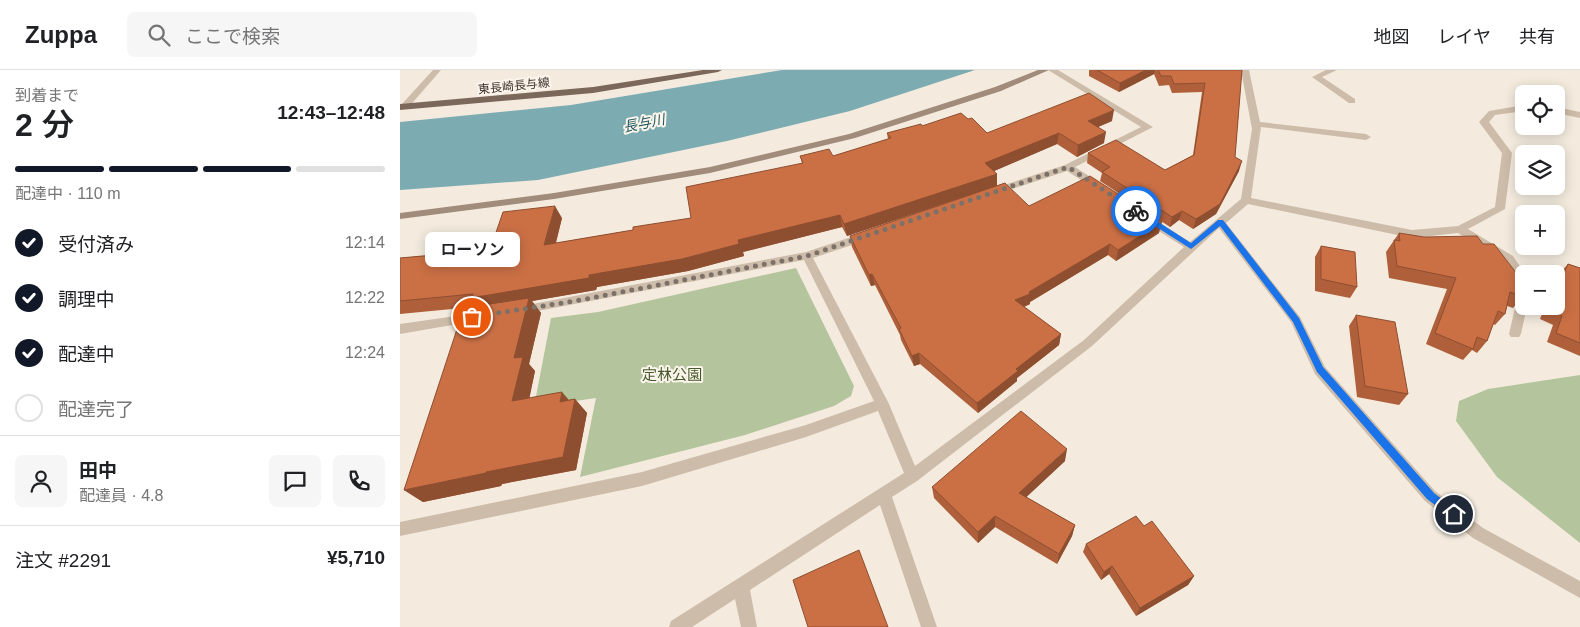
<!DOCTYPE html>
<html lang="ja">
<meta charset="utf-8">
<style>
body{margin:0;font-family:Arial,"Noto Sans JP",sans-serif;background:#f6f6f6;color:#202124;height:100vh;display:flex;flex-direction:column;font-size:19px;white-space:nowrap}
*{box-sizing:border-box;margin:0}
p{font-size:16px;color:#757577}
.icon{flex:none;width:28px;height:28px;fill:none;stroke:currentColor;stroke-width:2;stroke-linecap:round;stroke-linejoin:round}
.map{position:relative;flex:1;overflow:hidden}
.side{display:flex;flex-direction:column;background:#fff;width:400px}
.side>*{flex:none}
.controls{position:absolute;left:1115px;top:15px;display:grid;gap:10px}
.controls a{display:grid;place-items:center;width:50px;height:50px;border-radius:8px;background:#fff;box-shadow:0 2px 12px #0003;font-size:25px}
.pin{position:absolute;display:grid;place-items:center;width:42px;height:42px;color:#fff;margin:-21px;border:2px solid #fff;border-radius:50%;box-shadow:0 1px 5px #0007}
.courier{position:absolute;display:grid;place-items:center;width:50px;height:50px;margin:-25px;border:4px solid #1a73e8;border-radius:50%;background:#fff;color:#222;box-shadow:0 1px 6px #0007}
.bubble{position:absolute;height:35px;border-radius:8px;background:#fff;box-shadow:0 2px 12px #0003;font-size:16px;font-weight:600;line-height:35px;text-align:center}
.overview em{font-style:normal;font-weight:600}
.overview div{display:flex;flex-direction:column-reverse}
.overview{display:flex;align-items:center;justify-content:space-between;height:85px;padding:0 15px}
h1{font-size:32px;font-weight:600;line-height:38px}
.bar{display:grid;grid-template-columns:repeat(4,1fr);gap:8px 5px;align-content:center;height:60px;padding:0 15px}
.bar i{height:6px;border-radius:4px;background:#e0e0e0}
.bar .selected{background:#111827}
.bar p{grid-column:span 4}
.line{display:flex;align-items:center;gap:12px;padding:0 15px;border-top:1px solid #e0e0e0}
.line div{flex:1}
.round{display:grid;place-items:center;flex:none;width:52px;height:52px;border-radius:8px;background:#f6f6f6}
ol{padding:0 15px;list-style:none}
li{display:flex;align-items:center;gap:15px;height:55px}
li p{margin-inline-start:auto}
li .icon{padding:5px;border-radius:50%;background:#111827;color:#fff;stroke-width:4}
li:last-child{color:#757577}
li i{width:28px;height:28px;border:2px solid #e0e0e0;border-radius:50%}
header{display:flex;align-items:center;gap:30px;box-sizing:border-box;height:70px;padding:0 25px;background:#fff;border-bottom:1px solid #e0e0e0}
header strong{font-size:24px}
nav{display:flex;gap:28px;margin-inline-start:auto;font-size:18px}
.search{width:350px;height:45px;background:#f6f6f6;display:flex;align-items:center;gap:12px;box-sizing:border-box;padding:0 18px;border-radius:8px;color:#757577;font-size:19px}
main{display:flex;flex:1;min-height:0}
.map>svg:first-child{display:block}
</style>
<header>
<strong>Zuppa</strong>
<div class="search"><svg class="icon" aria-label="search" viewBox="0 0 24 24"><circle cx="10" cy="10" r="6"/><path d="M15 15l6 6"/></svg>ここで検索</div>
<nav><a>地図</a><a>レイヤ</a><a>共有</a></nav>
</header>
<main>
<section class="side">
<div class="overview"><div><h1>2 分</h1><p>到着まで</p></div><em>12:43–12:48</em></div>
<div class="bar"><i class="selected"></i><i class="selected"></i><i class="selected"></i><i></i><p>配達中 · 110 m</p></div>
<ol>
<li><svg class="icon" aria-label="check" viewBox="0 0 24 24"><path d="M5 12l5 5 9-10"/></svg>受付済み<p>12:14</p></li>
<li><svg class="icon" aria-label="check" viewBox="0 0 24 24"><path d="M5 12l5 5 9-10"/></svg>調理中<p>12:22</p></li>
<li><svg class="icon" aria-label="check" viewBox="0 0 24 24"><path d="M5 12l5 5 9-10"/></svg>配達中<p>12:24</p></li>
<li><i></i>配達完了</li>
</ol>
<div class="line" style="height:90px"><a class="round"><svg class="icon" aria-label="person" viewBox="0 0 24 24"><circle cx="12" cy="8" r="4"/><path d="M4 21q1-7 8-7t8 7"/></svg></a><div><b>田中</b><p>配達員 · 4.8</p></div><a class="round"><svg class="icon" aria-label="chat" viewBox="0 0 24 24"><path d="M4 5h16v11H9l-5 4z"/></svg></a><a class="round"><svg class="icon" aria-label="phone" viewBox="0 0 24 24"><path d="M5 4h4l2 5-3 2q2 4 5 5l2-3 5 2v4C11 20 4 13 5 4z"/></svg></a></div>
<div class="line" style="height:65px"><div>注文 #2291</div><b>¥5,710</b></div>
</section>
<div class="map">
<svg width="1180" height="557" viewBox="0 0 1180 557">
<rect width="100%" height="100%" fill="#f4ebde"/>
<!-- green -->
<path fill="#b4c49d" d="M396,198L454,316L451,326L434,336L345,365L180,407L196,328L134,337L151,248L198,242Z
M1180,305V473L1097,407L1056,351L1059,331L1088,319Z"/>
<!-- water -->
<path fill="#7cacb2" d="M382,0H575L450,41L327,71L138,110L0,120V52L171,35Z"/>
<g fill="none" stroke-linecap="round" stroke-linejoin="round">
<!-- lane -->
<path fill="#cdbca9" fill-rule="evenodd" d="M926,0H937L922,7L955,29V33H949L912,7Z"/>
<!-- street -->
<path fill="#cdbca9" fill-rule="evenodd" d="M33,0H41L7,39H1V35Z
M648,0H658L753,57L675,97L703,115V119H695L667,101L597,124H589V120L665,95L741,57Z
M841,0H849L860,52L966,64L971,67L966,70L861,57L851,128L1012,160L1058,156L1095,137L1102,83L1079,52L1089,41L1124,35V41L1095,45L1089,52L1112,83L1105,139L1068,159L1113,186L1125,204L1124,215L1120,214L1105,192L1058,163L1012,168L848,134L826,153L900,247L925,297L1035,421L1083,458L1180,511V528L1073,468L1025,431L915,304L891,252L819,158L692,276L517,411L492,427L537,557H521L480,435L350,520L357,557H341L335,529L292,557H269L271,551L504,403L478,341L406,367L242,416L0,466V452L242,402L406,355L474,331L404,190L122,244L116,240L122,236L406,182L466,162L471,166L470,169L413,188L489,334L515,396L684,270L784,177L743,151L742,149L743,147H751L790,172L841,129L852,59Z
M1156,37L1180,42V48L1156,43Z
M1124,221V236H1127L1121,264L1119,267H1111L1109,264L1118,225Z
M77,243L81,244L83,247L81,250L0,264V254Z"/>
<!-- secondary -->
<path fill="#a18b7a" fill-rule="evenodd" d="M638,0H649L601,21L455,68L310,103L154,129L0,149V143L154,123L310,97L449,64L595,17Z"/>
<!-- primary -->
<path fill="#7c685a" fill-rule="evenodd" d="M303,0H322L318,2L193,23L0,40V34L193,17Z"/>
</g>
<!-- wall -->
<path fill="#af603b" d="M689,0H842L835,87L839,101L816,144L793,159L779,150L770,157L700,111L702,103L687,93L688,83L765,100L793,85L802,22L772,23L769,15L759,16L754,4L719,22L689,6Z
M568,49L587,63L712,51L698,57L704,73L677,87L657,74L594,101L597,104V116L447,166L442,157L343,182L344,186L288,201L197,217L196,220L132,231L141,243L129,294L135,301L129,328L169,330L175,329L187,343L176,400L102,414L101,416L23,432L4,420L73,237L0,244V188L90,180L162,148L156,173L233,160L291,148L402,93L400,86H433L488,69L487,63L522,56Z
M629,136L759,163L716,191L708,185L630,232V234L624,237L661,264L659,275L617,308V311L578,343L520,294L514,296L501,270L500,265L475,215L471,216L452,177L450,166Z
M999,163L1123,227L1113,238L1107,236L1105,244L1095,255L1093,254L1087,271L1077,283L1072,280L1063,290L1026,274L1047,219L989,208L986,182Z
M921,176L957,217L950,228L915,221V187Z
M1168,194L1180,198V286L1147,272L1153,255L1140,249L1145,236H1156V212L1160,203Z
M956,245L1008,324L999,335L957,327L949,256Z
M665,391L626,427L675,455L672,466L657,494L595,457L578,473L534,428L532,417Z
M744,456L794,506L788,515L736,546L709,504L701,510L683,482L686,474Z"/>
<!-- shaded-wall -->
<path fill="#8e4e30" d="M746,0H755L754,4L719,22L720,13Z
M714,40L712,51L686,62L688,51Z
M706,62L704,73L677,87L678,75Z
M659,63L657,74L585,105V93Z
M842,91L839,101L816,144L793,159L796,149Z
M597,104V116L447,166L444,154Z
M155,136L162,148L152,187L144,175Z
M782,141L779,150L770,157L772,147Z
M440,145L442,157L343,182L344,186L288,201L197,217L196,220L132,231L141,243L129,294L135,301L126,345L112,331L114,288L82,239L71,228L189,205L338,170Z
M762,152L759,163L716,191L718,180Z
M710,174L708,185L630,232V234L615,241V230Z
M472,204L475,215L471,216L469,205Z
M661,264L659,275L617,308V311L578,343L577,333L616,299Z
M519,283L520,294L514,296L512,286Z
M162,322L174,336L175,329L187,343L176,400L102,414L101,416L23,432L4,420L86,402L160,332Z
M667,379L665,391L618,435L619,423Z
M595,446V457L578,473V462Z
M675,455L672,466L657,494L659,484Z
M712,496L709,504L701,510L704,502Z
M794,506L788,515L736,546L740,538Z"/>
<!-- building -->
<path fill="#cb7045" stroke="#8e4e30" d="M697,0H746L720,13Z
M758,0H842L835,87L842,91L820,134L796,149L782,141L772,147L702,102L710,97L688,83L716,70L765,100L794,85L805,13L774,14L771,6H761Z
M689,23L714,40L688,51L706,62L678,75L659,63L585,93L597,104L444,154L440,145L338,170L339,174L282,189L189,205V208L71,228L73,224L0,231V188L90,180L103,142L155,136L144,175L233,160V157L291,148L286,117L403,93L400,86L429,79L433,86L491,68L487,63L521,54L522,56L561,43L568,49L572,48L587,63Z
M690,106L762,152L718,180L710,174L629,222L630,224L615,230L661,264L616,299L618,301L577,333L519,283L512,286L499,259L501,258L472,204L469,205L450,166L605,113L629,136Z
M999,163L1024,167L1077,166L1083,174H1094L1124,213V226L1123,227L1110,222L1105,244L1098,241L1087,271L1077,267L1073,279L1035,263L1056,208L997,196L994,170L1000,171Z
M921,176L955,182L957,217L921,209Z
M1168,194L1180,198V273L1156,263L1162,246L1148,240L1150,236H1156V222Z
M129,228L114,288L123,287L112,331L162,322L160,332L175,329L163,387L86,402V403L4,420L64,238Z
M956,245L995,252L1008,324L965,316Z
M621,341L667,379L619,423L675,455L659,484L595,446L578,462L532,417Z
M736,446L744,456L752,451L794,506L740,538L712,496L704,502L686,474Z
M459,480L488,557H408L393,510Z"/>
<!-- route -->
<path fill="#1a73e8" d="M733,139H738L791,173L818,150H823L899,248L923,297L1034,423L1057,441V447H1051L1027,429L917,302L893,252L820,156L791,179L733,142Z"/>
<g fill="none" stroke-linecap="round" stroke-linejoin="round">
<!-- done -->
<path stroke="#7b7168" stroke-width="5" stroke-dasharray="0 9" d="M72,247L181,230L407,186L668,97L736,141"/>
</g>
<g text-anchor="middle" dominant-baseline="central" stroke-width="4" stroke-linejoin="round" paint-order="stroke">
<!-- far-street labels -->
<g font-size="12" fill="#3a3029" stroke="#fbf5eb">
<text transform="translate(114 16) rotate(-6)">東長崎長与線</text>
</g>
<!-- far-water labels -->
<g font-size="14" font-style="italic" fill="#1d545e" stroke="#fbf5eb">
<text transform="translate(244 53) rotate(-11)">長与川</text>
</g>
<!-- park labels -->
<g font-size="15" fill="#45592c" stroke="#fbf5eb">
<text x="272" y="304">定林公園</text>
</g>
</g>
</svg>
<div class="controls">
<a><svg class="icon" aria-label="locate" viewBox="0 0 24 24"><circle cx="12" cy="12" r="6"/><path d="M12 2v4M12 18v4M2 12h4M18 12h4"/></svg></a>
<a><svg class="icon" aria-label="layers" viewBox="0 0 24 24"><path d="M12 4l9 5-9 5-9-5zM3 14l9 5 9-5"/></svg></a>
<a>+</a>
<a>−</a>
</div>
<div class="pin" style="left:72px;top:247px;background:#ea580c"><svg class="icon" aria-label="bag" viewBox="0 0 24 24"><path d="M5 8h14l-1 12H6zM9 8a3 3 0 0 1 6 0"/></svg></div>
<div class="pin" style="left:1054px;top:444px;background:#1f2937"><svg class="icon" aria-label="home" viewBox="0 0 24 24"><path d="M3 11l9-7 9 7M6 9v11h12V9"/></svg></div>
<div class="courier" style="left:736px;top:141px"><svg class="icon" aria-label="bike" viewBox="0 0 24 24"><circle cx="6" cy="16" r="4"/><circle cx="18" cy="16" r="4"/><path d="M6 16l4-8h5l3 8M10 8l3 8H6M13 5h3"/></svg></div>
<div class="bubble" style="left:25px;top:162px;width:95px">ローソン</div>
</div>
</main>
